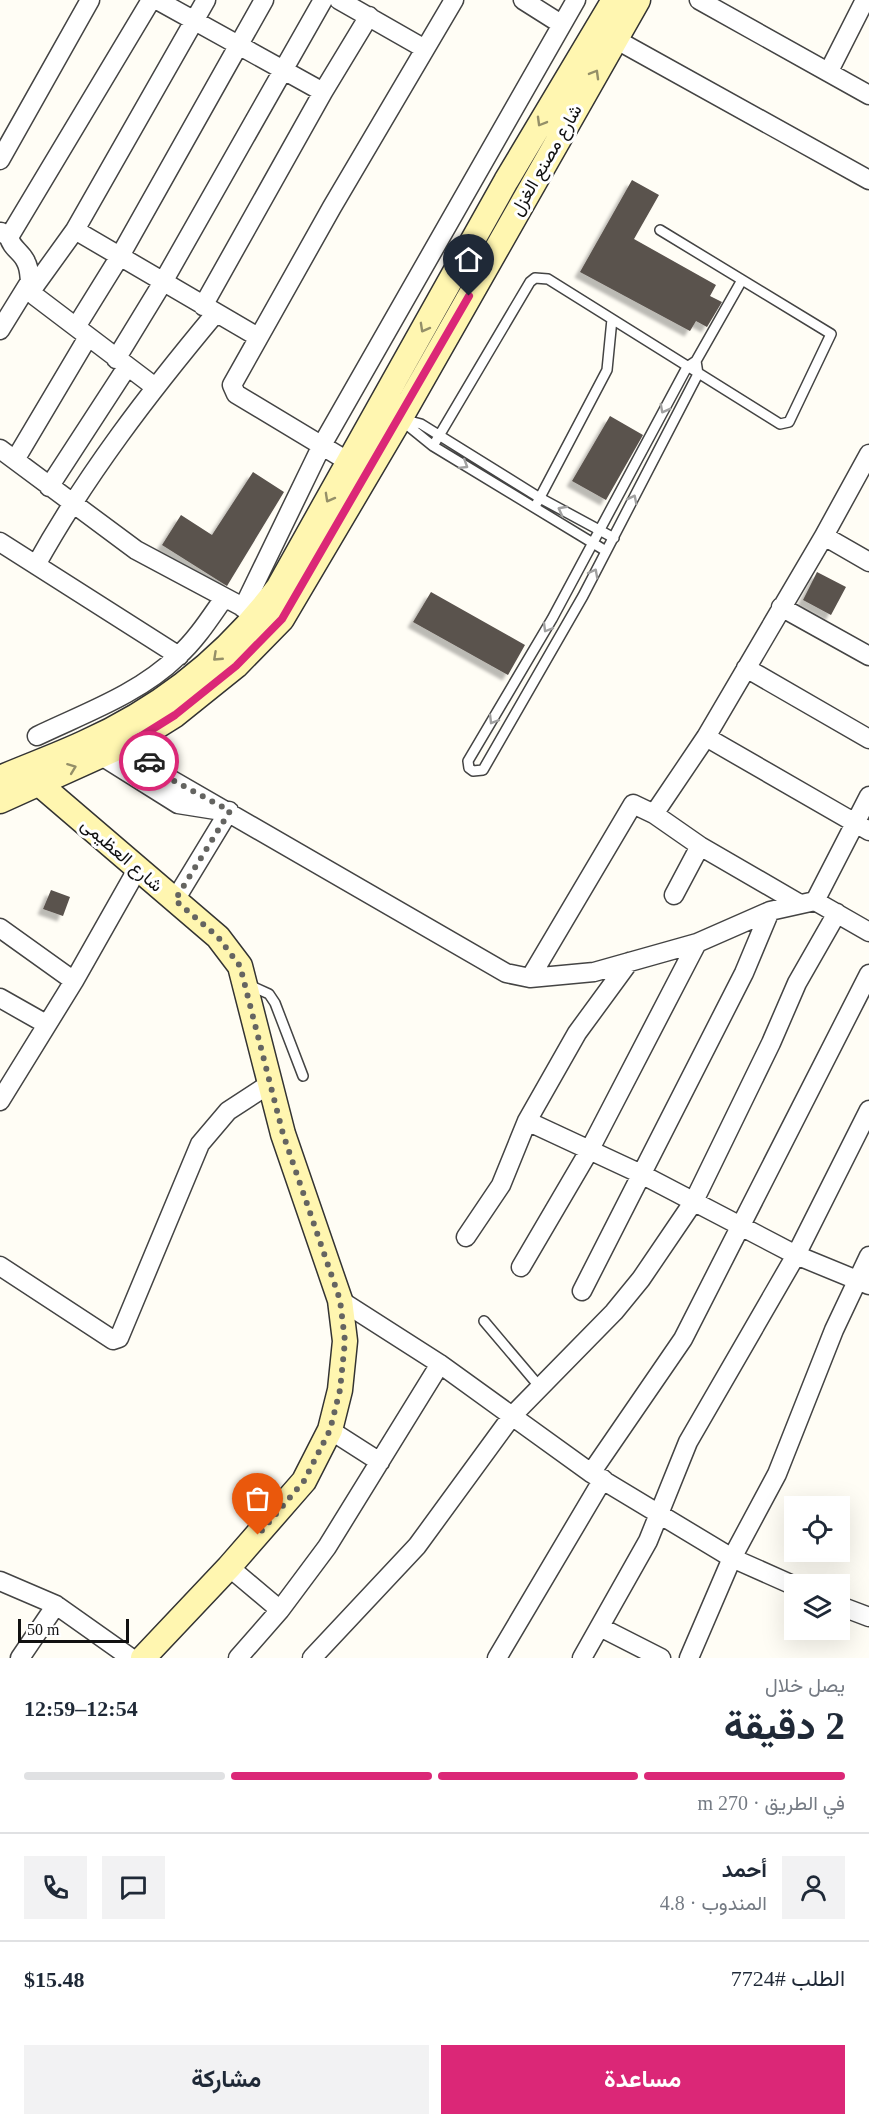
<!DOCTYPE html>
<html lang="ar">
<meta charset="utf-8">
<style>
body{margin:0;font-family:"Times New Roman",Vazirmatn,serif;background:#f2f2f3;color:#1f2937;direction:rtl;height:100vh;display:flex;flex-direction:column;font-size:22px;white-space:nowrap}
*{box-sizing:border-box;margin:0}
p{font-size:20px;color:#747a83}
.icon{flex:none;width:33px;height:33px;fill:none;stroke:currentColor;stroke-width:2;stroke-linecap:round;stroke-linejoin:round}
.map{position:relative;height:1658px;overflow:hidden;direction:ltr}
.sheet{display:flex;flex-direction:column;background:#fff;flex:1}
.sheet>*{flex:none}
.tools{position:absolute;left:784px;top:1496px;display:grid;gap:12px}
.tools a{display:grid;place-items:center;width:66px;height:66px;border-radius:0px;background:#fff;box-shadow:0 6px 24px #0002;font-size:30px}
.scale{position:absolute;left:18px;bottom:15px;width:111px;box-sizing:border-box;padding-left:6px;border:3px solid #111;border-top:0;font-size:16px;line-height:21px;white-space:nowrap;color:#111;-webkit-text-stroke:4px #fff;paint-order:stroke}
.pin{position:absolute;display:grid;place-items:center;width:51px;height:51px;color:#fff;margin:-62px -26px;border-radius:50% 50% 50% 0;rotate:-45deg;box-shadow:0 0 6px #0007}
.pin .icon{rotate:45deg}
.courier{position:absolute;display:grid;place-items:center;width:60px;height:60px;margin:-30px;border:4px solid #db2777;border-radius:50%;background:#fff;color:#222;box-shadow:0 2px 8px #0007}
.overview em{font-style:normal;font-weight:700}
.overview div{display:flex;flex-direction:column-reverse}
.overview{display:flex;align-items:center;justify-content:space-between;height:102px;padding:0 24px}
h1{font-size:39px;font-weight:700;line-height:45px}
.bar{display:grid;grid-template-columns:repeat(4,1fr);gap:9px 6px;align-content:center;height:72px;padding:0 24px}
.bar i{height:8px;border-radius:4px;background:#e0e1e3}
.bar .selected{background:#db2777}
.bar p{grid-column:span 4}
.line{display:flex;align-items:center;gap:15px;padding:0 24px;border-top:2px solid #e0e1e3}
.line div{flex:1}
.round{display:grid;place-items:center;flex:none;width:63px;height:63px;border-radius:0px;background:#f2f2f3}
.action{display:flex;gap:12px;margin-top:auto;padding:12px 24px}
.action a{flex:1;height:69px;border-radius:0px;background:#db2777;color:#fff;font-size:24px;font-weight:700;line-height:69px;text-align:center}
.action a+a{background:#f2f2f3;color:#1f2937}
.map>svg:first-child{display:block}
</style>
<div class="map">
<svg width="869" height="1658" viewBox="0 0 869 1658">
<defs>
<filter id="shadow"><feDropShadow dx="-5.5" dy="5.5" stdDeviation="1.5" flood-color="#0004"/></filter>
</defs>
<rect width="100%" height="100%" fill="#fffdf5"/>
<!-- building -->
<path fill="#5a524d" filter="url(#shadow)" d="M632,180L659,195L634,239L716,285L710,296L722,302L707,327L696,321L690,331L580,272Z
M610,416L643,435L606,500L572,481Z
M253,472L284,492L227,586L162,545L181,515L212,535Z
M817,572L846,587L831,615L803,600Z
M431,592L525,645L508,675L413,622Z
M51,890L70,897L63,916L43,909Z"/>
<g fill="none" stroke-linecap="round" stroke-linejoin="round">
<defs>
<path id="lane" d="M696,361L698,374L583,596L483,770L473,771L469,768L468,761L552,619L687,367L696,361L742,280
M402,419L421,424L540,498L614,538
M401,420L433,446L606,551
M433,446L530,282L535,278L548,279L780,424L789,422L831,334L660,230
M537,503L607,370L612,319
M249,985L269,994L275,1003L303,1076
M484,1321L539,1386"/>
<path id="street" d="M157,0L323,92
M339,0L425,49
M523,0L561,24
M699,0L869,95
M615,39L869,180
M829,71L865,0
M0,160L90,0
M75,230L258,337
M1,232L9,237C11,248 22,252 26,262C32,273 27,285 35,296L155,387
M9,237L151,0
M31,291L75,230L206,0
M203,306L323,92L369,16
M76,327L120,256L264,0
M0,330L29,283
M116,359L163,282L323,0
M0,449L136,550L254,613
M869,454L824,536L869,562
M15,460L88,337
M349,462L236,394L232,385L332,207L454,0
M49,487L127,367
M0,542L179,656
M36,565C86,475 149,393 215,314
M781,607L869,656
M243,608L322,445L576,0
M746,668L869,739
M130,729L147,760L165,776L506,973L530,978L594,972L697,943L770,911L815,901L869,932
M37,736C85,713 139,694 178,656C196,640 210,618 224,598
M706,737L869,831
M92,750L178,804L222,811
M654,814L706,737L824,536
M674,895L700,846
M175,900L229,811
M815,901L869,796
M0,928L74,981
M530,978L633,804L654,814L700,846L800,904
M0,998L46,1024
M0,1101L74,981L138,868
M527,1121L641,1174L796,1255L869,1285
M466,1237L501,1185L527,1121L577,1033L629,962
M0,1266L113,1340L119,1338L200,1144L228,1111L268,1085
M521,1267L589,1151L697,943
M582,1291L744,973L770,911
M340,1300L440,1364L591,1473L732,1558L795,1586
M330,1430L380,1462
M591,1473L683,1339L869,974
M229,1567L280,1610
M0,1581L56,1605L131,1658
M840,1606L869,1617
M600,1627L661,1658
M20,1658L56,1605
M238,1658L280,1610L327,1547L440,1364
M312,1658L417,1546L512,1416L614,1312L641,1279L694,1201L771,1043L797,983L837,913
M497,1658L603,1479
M582,1658L648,1541L688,1442L796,1255L869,1110
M689,1658L732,1558L777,1474L834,1330L869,1256"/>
<path id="secondary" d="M0,778C28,766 56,756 84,743C162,708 227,656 278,588L506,181L614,0
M37,782L218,937L240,966L283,1134L340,1300L345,1341L340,1390L330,1430L304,1481L229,1567L143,1658
M0,801L135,740L175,715L236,666L282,619L400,419L638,0"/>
</defs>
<!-- lane casing -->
<use href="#lane" stroke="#444" stroke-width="12"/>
<!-- street casing -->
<use href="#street" stroke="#444" stroke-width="21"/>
<!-- secondary casing -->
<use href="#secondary" stroke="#333" stroke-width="27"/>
<!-- lane -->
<use href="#lane" stroke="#fff" stroke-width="9"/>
<!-- street -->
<use href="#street" stroke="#fff" stroke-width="18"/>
<!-- secondary -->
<use href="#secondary" stroke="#fff6b0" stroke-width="24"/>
</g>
<!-- one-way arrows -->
<defs><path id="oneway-chevron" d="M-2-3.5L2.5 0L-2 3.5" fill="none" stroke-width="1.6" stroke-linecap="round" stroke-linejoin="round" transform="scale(1.5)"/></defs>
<g stroke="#948f68">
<use href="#oneway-chevron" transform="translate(595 74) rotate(-60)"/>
<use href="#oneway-chevron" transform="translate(541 122) rotate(120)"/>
<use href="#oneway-chevron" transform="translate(424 328) rotate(119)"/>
<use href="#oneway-chevron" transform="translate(329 498) rotate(119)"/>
<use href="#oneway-chevron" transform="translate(217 657) rotate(137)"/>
<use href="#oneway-chevron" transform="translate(72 768) rotate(-21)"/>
</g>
<g stroke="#a0a0a0">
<use href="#oneway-chevron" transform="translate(664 409) rotate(118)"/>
<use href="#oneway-chevron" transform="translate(464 465) rotate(32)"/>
<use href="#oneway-chevron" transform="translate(633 499) rotate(-63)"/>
<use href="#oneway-chevron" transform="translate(562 510) rotate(-152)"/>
<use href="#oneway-chevron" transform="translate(594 573) rotate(-62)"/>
<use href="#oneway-chevron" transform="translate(547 628) rotate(120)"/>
<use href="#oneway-chevron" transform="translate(493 720) rotate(121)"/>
</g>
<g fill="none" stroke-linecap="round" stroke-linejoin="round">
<!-- done -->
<path stroke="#646461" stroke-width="6" stroke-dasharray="0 10.8" d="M149,761L165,776L230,811L175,900L218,937L240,966L283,1134L340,1300L345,1341L340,1390L330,1430L304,1481L258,1535"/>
<!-- route -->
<path stroke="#db2777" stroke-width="8" d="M149,761L135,740L175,715L236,666L282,619L469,296"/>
</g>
<g text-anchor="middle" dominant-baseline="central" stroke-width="6" stroke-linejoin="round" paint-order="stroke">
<!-- street labels -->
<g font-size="18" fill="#111" stroke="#fff">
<text transform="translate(546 160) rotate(-60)">شارع مصنع الغزل</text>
<text transform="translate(122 855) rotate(41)">شارع العظيمى</text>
</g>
</g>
</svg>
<div class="tools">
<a><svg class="icon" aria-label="locate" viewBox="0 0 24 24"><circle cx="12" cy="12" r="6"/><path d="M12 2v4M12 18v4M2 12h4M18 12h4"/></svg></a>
<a><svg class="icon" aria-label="layers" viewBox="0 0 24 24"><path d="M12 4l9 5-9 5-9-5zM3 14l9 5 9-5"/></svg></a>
</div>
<div class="scale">50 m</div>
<div class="pin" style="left:258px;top:1535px;background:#ea580c"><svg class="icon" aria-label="bag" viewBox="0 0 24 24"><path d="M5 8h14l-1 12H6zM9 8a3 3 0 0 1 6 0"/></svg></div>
<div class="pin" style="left:469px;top:296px;background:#1f2937"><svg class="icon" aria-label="home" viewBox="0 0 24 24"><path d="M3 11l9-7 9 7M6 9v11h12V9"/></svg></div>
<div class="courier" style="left:149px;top:761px"><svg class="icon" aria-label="car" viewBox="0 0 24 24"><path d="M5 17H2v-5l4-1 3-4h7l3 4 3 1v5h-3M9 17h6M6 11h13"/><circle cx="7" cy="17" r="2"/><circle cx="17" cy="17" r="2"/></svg></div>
</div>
<section class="sheet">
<div class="overview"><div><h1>2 دقيقة</h1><p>يصل خلال</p></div><em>12:54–12:59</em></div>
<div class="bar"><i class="selected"></i><i class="selected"></i><i class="selected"></i><i></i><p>في الطريق · 270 m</p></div>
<div class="line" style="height:108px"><a class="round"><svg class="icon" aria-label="person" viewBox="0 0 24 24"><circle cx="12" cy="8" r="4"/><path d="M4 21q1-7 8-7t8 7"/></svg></a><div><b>أحمد</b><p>المندوب · 4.8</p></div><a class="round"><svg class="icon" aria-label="chat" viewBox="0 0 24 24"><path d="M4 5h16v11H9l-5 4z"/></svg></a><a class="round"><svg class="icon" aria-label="phone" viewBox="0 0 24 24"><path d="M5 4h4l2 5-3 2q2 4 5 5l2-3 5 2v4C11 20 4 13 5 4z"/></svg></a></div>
<div class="line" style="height:78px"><div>الطلب #7724</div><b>$15.48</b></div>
<div class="action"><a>مساعدة</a><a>مشاركة</a></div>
</section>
